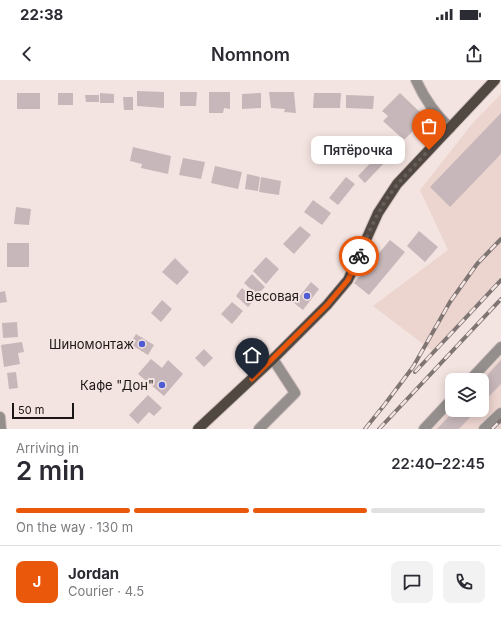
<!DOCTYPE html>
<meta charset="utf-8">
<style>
body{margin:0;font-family:Inter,sans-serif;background:#f2f2f3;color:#2b2b33;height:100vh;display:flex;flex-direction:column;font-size:15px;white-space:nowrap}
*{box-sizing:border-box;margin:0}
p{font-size:13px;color:#7c7c81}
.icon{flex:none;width:22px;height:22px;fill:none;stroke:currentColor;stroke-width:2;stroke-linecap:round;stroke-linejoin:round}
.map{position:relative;height:349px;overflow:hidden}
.sheet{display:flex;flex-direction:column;background:#fff;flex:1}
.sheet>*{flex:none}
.controls{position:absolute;left:445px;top:293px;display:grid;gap:8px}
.controls a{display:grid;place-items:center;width:44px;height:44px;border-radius:8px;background:#fff;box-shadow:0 2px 10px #0003;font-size:20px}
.scale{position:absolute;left:12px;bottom:10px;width:62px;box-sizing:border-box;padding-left:4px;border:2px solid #1c1716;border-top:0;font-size:11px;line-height:14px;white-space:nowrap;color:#1c1716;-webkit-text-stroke:3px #f4e4e1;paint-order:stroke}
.pin{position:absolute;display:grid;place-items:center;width:34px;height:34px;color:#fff;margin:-41px -17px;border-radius:50% 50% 50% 0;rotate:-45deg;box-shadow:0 0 4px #0007}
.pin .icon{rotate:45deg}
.courier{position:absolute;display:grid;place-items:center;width:40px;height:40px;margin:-20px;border:3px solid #ea580c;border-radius:50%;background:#fff;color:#222;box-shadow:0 1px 5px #0007}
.bubble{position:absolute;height:28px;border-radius:8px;background:#fff;box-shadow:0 2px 10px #0003;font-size:13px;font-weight:600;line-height:28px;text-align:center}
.head em{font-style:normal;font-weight:600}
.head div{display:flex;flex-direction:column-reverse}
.head{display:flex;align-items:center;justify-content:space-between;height:68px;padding:0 16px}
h1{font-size:26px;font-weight:600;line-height:30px}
.bar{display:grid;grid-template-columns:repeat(4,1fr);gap:6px 4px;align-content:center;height:48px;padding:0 16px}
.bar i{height:5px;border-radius:3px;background:#e1e1e2}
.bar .active{background:#ea580c}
.bar p{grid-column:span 4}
.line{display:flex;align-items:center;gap:10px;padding:0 16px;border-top:1px solid #e1e1e2}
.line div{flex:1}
.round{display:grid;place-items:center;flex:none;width:42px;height:42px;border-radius:8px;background:#f2f2f3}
.status{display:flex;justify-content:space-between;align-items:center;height:28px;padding:0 20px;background:#fff;direction:ltr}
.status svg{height:11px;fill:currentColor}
header{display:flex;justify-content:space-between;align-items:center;height:52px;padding:0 16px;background:#fff;font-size:18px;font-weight:600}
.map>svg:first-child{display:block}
</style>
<div class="status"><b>22:38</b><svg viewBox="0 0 49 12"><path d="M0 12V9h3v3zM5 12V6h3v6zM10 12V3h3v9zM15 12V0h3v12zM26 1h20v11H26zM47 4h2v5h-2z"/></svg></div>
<header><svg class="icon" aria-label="back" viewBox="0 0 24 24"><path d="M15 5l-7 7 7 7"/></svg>Nomnom<svg class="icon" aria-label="share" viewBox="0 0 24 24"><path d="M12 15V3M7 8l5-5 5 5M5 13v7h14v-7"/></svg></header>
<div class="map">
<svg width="501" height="349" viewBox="0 0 501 349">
<rect width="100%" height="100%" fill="#f4e4e1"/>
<!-- built -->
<path fill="#ecd4cf" d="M501,14V197L435,273L373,226L448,170L420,110L472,44Z
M501,277V349H433L452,329V330H482V300H479Z"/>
<!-- building -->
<path fill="#c7b7ba" d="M137,11L164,12V28L137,26Z
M180,12H197L196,26H180Z
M209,12H230V29L224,28L223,33H209Z
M269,12H294L296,33L284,32L285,29L271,28Z
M17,13H40V29H17Z
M58,13H73V25H58Z
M100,13L114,14V23H100Z
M261,13V28L242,29V14Z
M314,13H341L340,28H313Z
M400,13L426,38L404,60L383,41L388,36L382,31Z
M85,15H99V22H86Z
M346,15L374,16L373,29L346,28Z
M123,17H133V30H124Z
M501,33V74L450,127L430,107Z
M394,57L402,64L390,77L382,69Z
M133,67L171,76L168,94L141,88L142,84L130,81Z
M381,72L388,79L365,103L358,96Z
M183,78L205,82L201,99L179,95Z
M215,86L242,92L238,109L211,103Z
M247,94L260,97L258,111L245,109Z
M261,97L281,101L279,115L259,112Z
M346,97L355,104L338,125L329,118Z
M313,120L331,133L322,145L304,132Z
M16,127L31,129L29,145L14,144Z
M300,146L311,155L294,174L283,164Z
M419,151L438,167L425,182L407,166Z
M390,160L405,172L369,215L354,203Z
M7,163H29V187H7Z
M266,177L279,189L266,204L253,191Z
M175,178L189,192L177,205L162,192Z
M252,194L265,207L257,215L244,203Z
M311,202L319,209L303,230L294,223Z
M242,208L255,219L248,227L236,216Z
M5,211L7,222L0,223V212Z
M162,220L172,229L161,242L151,233Z
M232,222L243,231L232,244L221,234Z
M17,242L18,257L3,258L2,243Z
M136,254L154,265L148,275L130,264Z
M22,262L24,272L18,273L20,284L4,287L1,265Z
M204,269L213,278L204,287L195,278Z
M151,279L162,288L168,280L183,294L164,316L138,294Z
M501,280V304L482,324V301Z
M16,292L18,308L9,309L7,293Z
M148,315L162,328L154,336L149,332L138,344L129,335Z
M455,330H477L459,349H437Z"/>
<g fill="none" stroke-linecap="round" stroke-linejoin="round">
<defs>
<path id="minor" d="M416,0C424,18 436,35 450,48
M470,300L501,267
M0,337L1,349
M259,349L295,313L273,279
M424,349L452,319
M484,349L501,333"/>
<path id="major" d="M198,349L273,279L327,225L348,200L378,133L397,104L495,0"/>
</defs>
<!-- minor casing -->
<use href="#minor" stroke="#cdbfbc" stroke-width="12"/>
<!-- major casing -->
<use href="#major" stroke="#cdbfbc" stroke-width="12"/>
<!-- minor -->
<use href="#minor" stroke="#948f8c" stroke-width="10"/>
<!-- major -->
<use href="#major" stroke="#514842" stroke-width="10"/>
<defs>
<path id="rail" d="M415,292L501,200
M382,328L413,287L450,222L477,184L501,159
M365,349L385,324
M379,349L501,219
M492,349L501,340"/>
</defs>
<!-- rail casing -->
<use href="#rail" stroke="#7f7573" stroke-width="4"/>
<!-- rail -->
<use href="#rail" stroke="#f4e4e1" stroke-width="2.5" stroke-dasharray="8" stroke-linecap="butt"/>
</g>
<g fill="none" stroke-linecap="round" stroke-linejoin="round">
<!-- done -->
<path stroke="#685f5d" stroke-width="4" stroke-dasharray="0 7.2" d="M359,176C367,156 376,135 388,117C400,100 415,85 429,70"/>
<!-- route -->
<path stroke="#ea580c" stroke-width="5" d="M252,299L327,225L348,200L359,176"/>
</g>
<!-- markers -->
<g fill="#4f5bd1" stroke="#f4e4e1" stroke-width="1.5">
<circle cx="307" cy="216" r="4"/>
<circle cx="142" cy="264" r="4"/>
<circle cx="162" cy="305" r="4"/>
</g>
<g text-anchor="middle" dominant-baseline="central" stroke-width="4" stroke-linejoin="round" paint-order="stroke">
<!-- poi labels -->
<g font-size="13" fill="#1c1716" stroke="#f4e4e1" text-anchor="end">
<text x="299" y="216">Весовая</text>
<text x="134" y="264">Шиномонтаж</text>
<text x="154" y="305">Кафе "Дон"</text>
</g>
</g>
</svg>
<div class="controls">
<a><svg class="icon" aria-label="layers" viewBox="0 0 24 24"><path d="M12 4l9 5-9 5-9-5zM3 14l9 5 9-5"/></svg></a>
</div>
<div class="scale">50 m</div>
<div class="pin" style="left:429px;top:70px;background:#ea580c"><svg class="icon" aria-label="bag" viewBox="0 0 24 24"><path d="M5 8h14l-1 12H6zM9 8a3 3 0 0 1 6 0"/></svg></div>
<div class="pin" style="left:252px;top:299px;background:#1f2937"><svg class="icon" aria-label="home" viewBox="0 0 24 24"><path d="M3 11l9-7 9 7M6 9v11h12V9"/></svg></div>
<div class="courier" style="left:359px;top:176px"><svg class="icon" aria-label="bike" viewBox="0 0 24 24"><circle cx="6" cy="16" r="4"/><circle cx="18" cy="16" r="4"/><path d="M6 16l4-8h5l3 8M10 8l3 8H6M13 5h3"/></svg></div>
<div class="bubble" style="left:311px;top:56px;width:94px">Пятёрочка</div>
</div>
<section class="sheet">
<div class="head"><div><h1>2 min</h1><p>Arriving in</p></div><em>22:40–22:45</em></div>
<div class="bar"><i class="active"></i><i class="active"></i><i class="active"></i><i></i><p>On the way · 130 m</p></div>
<div class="line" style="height:72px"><b class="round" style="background:#ea580c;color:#fff">J</b><div><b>Jordan</b><p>Courier · 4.5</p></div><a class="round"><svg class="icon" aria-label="chat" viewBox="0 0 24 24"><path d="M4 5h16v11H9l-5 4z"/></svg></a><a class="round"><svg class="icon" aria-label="phone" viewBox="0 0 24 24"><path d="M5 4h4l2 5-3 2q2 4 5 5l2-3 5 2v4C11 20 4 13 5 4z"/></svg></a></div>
</section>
